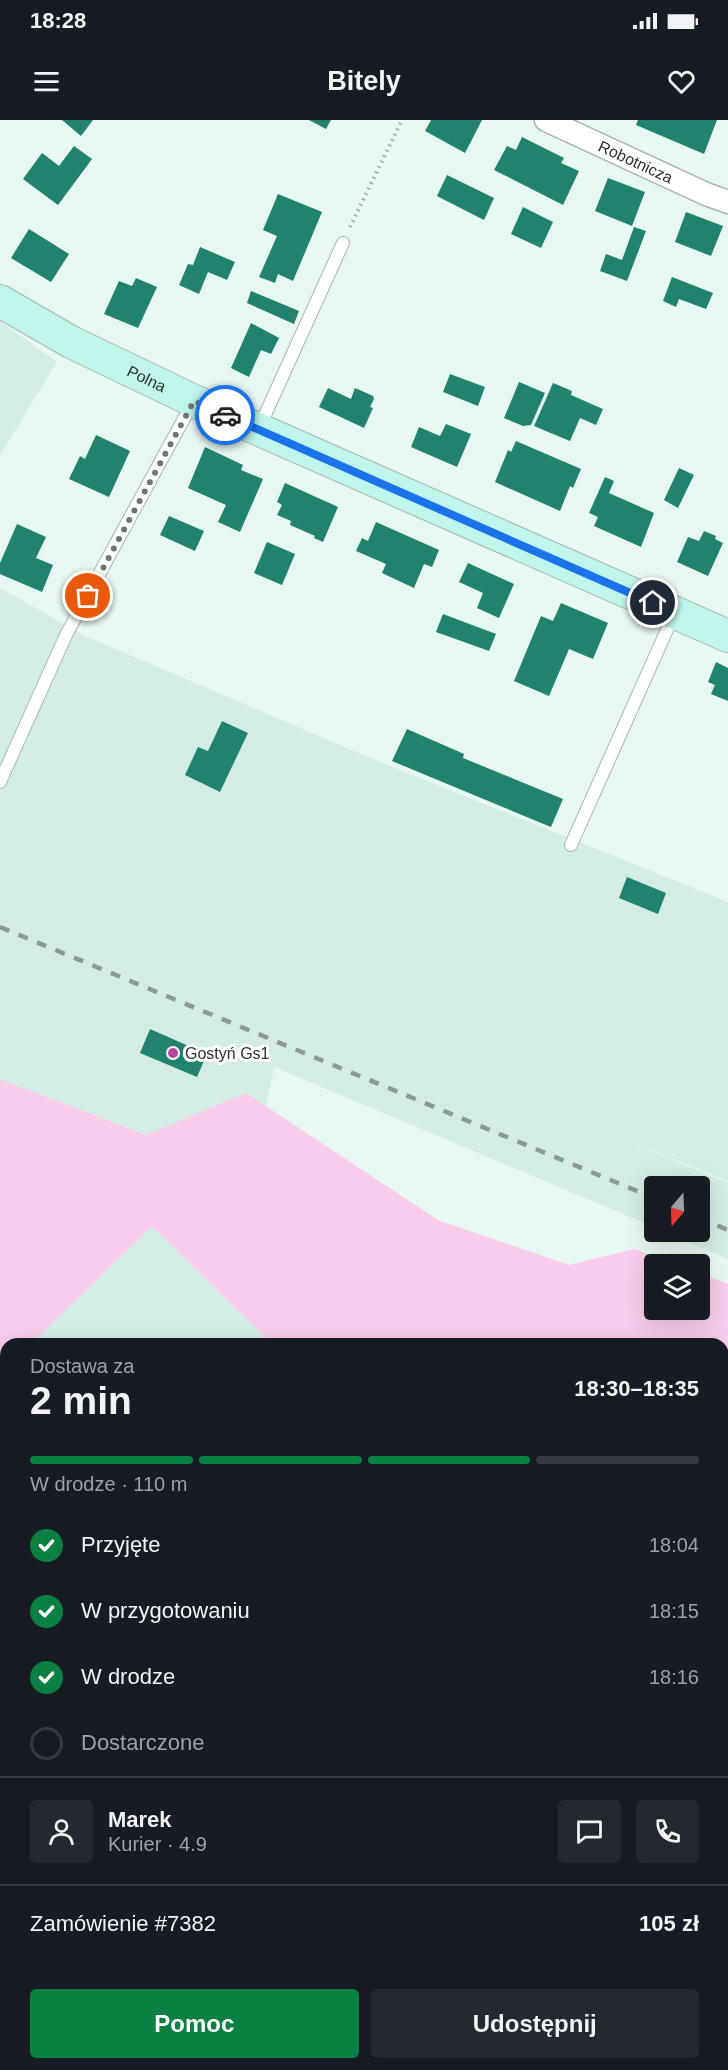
<!DOCTYPE html>
<html lang="pl">
<meta charset="utf-8">
<style>
body{margin:0;font-family:Helvetica,sans-serif;background:#242831;color:#f1f3f6;height:100vh;display:flex;flex-direction:column;font-size:22px;white-space:nowrap}
*{box-sizing:border-box;margin:0}
p{font-size:20px;color:#9ea1a6}
.icon{flex:none;width:33px;height:33px;fill:none;stroke:currentColor;stroke-width:2;stroke-linecap:round;stroke-linejoin:round}
.map{position:relative;flex:1;overflow:hidden}
.details{position:absolute;left:0px;top:1218px;width:729px;height:732px;display:flex;flex-direction:column;background:#171b24;border-radius:18px 18px 0 0;box-shadow:0 6px 24px #0002}
.details>*{flex:none}
.needle{width:39px;rotate:199deg}
.fabs{position:absolute;left:644px;top:1056px;display:grid;gap:12px}
.fabs a{display:grid;place-items:center;width:66px;height:66px;border-radius:6px;background:#171b24;box-shadow:0 6px 24px #0002;font-size:30px}
.pin{position:absolute;display:grid;place-items:center;width:51px;height:51px;color:#fff;margin:-26px;border:3px solid #fff;border-radius:50%;box-shadow:0 2px 6px #0007}
.courier{position:absolute;display:grid;place-items:center;width:60px;height:60px;margin:-30px;border:4px solid #1a73e8;border-radius:50%;background:#fff;color:#222;box-shadow:0 2px 8px #0007}
.overview em{font-style:normal;font-weight:700}
.overview div{display:flex;flex-direction:column-reverse}
.overview{display:flex;align-items:center;justify-content:space-between;height:102px;padding:0 30px}
h1{font-size:39px;font-weight:700;line-height:45px}
.bar{display:grid;grid-template-columns:repeat(4,1fr);gap:9px 6px;align-content:center;height:72px;padding:0 30px}
.bar i{height:8px;border-radius:4px;background:#363941}
.bar .on{background:#0b8043}
.bar p{grid-column:span 4}
.line{display:flex;align-items:center;gap:15px;padding:0 30px;border-top:2px solid #363941}
.line div{flex:1}
.round{display:grid;place-items:center;flex:none;width:63px;height:63px;border-radius:6px;background:#242831}
ol{padding:0 30px;list-style:none}
li{display:flex;align-items:center;gap:18px;height:66px}
li p{margin-inline-start:auto}
li .icon{padding:6px;border-radius:50%;background:#0b8043;color:#fff;stroke-width:4}
li:last-child{color:#9ea1a6}
li i{width:33px;height:33px;border:3px solid #363941;border-radius:50%}
.cta{display:flex;gap:12px;margin-top:auto;padding:12px 30px}
.cta a{flex:1;height:69px;border-radius:6px;background:#0b8043;color:#fff;font-size:24px;font-weight:700;line-height:69px;text-align:center}
.cta a+a{background:#242831;color:#f1f3f6}
.status{display:flex;justify-content:space-between;align-items:center;height:42px;padding:0 30px;background:#171b24;direction:ltr}
.status svg{height:16px;fill:currentColor}
header{display:flex;justify-content:space-between;align-items:center;height:78px;padding:0 30px;background:#171b24;font-size:27px;font-weight:700}
.map>svg:first-child{display:block}
</style>
<div class="status"><b>18:28</b><svg viewBox="0 0 49 12"><path d="M0 12V9h3v3zM5 12V6h3v6zM10 12V3h3v9zM15 12V0h3v12zM26 1h20v11H26zM47 4h2v5h-2z"/></svg></div>
<header><svg class="icon" aria-label="menu" viewBox="0 0 24 24"><path d="M4 6h16M4 12h16M4 18h16"/></svg>Bitely<svg class="icon" aria-label="heart" viewBox="0 0 24 24"><path d="M12 20l-8-8c-3-5 5-10 8-4 3-6 11-1 8 4z"/></svg></header>
<div class="map">
<svg width="728" height="1950" viewBox="0 0 728 1950">
<rect width="100%" height="100%" fill="#e7f7f2"/>
<!-- built -->
<path fill="#d3ece5" d="M0,201L57,242L0,335Z
M0,468L85,516L373,639L728,782V1061L574,998L728,1063V1139L664,1112H699V1066H654V1107L274,947L259,1021L240,1051L0,959Z
M152,1106L272,1224H31Z
M6,1248V1944H723V1668L728,1673V1950H0V1254Z"/>
<!-- green -->
<path fill="#f9cbec" d="M0,959L146,1015L246,973L438,1100L569,1145L634,1129L675,1144H654V1190H699V1153L728,1164V1673L723,1668V1224H272L152,1106L31,1224H6V1248L0,1254Z"/>
<!-- building -->
<path fill="#228270" d="M62,0H93L81,16Z
M309,0H331L326,9Z
M431,0H482L465,33L425,11Z
M638,0H717L704,34L636,5Z
M522,17L564,38L561,43L579,51L563,85L494,50L507,26L516,30Z
M74,26L92,39L58,85L23,59L42,33L59,46Z
M447,55L494,78L484,100L437,76Z
M608,58L645,72L632,106L595,91Z
M278,74L322,92L293,161L278,154L275,163L259,157L277,116L263,110Z
M523,87L553,102L541,128L511,114Z
M686,92L723,106L711,136L675,122Z
M634,107L646,111L627,161L600,151L606,134L622,140Z
M29,109L69,134L51,162L11,138Z
M200,127L235,142L227,160L208,152L199,174L179,165L188,144L193,145Z
M672,157L713,173L706,189L679,179L676,187L663,181Z
M136,158L157,167L138,208L104,194L119,161L132,166Z
M251,171L299,191L294,204L247,183Z
M251,203L279,218L271,234L261,230L249,257L231,248Z
M450,254L485,267L478,286L443,272Z
M519,262L545,273L531,305L523,306L504,298Z
M553,263L572,271L571,275L603,289L596,305L580,298L570,321L534,306Z
M328,268L351,279L355,268L373,276L374,279L370,287L373,288L364,308L319,287Z
M446,304L471,314L457,347L411,327L419,307L440,316Z
M96,315L130,331L109,377L69,359L80,336L85,339Z
M516,321L581,349L573,368L570,366L560,391L495,362L508,330L511,332Z
M205,327L243,345L241,350L263,359L240,412L218,402L226,385L188,368Z
M679,348L694,355L678,388L664,380Z
M605,357L614,361L609,373L654,393L641,427L594,406L598,397L589,393Z
M285,363L338,387L323,422L314,418L315,416L290,405L291,401L277,395L282,385L277,382Z
M169,396L204,411L195,431L160,415Z
M376,402L439,430L432,447L424,444L414,468L382,453L386,444L356,431L362,418L368,421Z
M17,404L46,417L36,438L53,445L42,472L0,454V443Z
M704,411L716,416L715,419L723,423L708,456L677,442L688,417L699,421Z
M267,422L295,434L282,465L254,453Z
M468,443L514,464L499,498L477,488L483,473L459,462Z
M561,483L608,503L593,539L569,529L549,576L514,561L541,496L553,501Z
M443,494L496,514L489,531L436,512Z
M716,542L728,548V581L711,574L715,565L708,562Z
M222,601L248,613L220,672L185,655L198,627L208,631Z
M407,609L464,634L463,638L563,679L551,707L392,641Z
M627,757L666,773L658,794L619,778Z
M150,909L207,934L197,957L140,933Z
M0,1418L6,1424V1723L0,1717Z
M0,1806L6,1812V1920L0,1926Z
M67,1944H516L522,1950H61Z"/>
<g fill="none" stroke-linecap="round" stroke-linejoin="round">
<defs>
<path id="lane" d="M259,308L343,123
M0,662L66,515L193,282
M571,725L674,494"/>
<g id="street">
<path id="s1" d="M546,0L706,74L728,82"/>
</g>
<g id="secondary">
<path id="s2" d="M0,181L71,222L194,281L728,516"/>
</g>
</defs>
<!-- lane casing -->
<use href="#lane" stroke="#a6b6b2" stroke-width="14"/>
<!-- street casing -->
<use href="#street" stroke="#a6b6b2" stroke-width="25"/>
<!-- secondary casing -->
<use href="#secondary" stroke="#a6b6b2" stroke-width="34"/>
<!-- path -->
<path stroke="#9ca8a4" stroke-width="4" stroke-dasharray="1.5 4.5" stroke-linecap="butt" d="M350,107L402,0"/>
<!-- lane -->
<use href="#lane" stroke="#fff" stroke-width="12"/>
<!-- street -->
<use href="#street" stroke="#fff" stroke-width="22"/>
<!-- secondary -->
<use href="#secondary" stroke="#bff5ec" stroke-width="32"/>
<!-- rail -->
<path stroke="#8e9995" stroke-width="4.5" stroke-dasharray="10 10" stroke-linecap="butt" d="M0,807L654,1078
M699,1098L728,1110"/>
</g>
<g fill="none" stroke-linecap="round" stroke-linejoin="round">
<!-- done -->
<path stroke="#6d7673" stroke-width="6" stroke-dasharray="0 10.8" d="M88,476L194,281L225,295"/>
<!-- route -->
<path stroke="#1a73e8" stroke-width="8" d="M225,295L653,483"/>
</g>
<!-- markers -->
<circle fill="#b745a0" stroke="#fff" stroke-width="2" cx="173" cy="933" r="6"/>
<g text-anchor="middle" dominant-baseline="central" stroke-width="6" stroke-linejoin="round" paint-order="stroke">
<!-- street labels -->
<g font-size="16" fill="#2b312f" stroke="#fff">
<text stroke="none"><textPath href="#s1" startOffset="99">Robotnicza</textPath></text>
<text stroke="none"><textPath href="#s2" startOffset="166">Polna</textPath></text>
</g>
<!-- poi labels -->
<g font-size="16" fill="#2b312f" stroke="#fff" text-anchor="start">
<text x="185" y="933">Gostyń Gs1</text>
</g>
</g>
</svg>
<div class="fabs">
<a><svg class="needle" viewBox="-14 -14 28 28"><path d="M0-13l5 13h-10z" fill="#e53935"/><path d="M0 13l5-13h-10z" fill="#9ea1a6"/></svg></a>
<a><svg class="icon" aria-label="layers" viewBox="0 0 24 24"><path d="M12 4l9 5-9 5-9-5zM3 14l9 5 9-5"/></svg></a>
</div>
<div class="pin" style="left:88px;top:476px;background:#ea580c"><svg class="icon" aria-label="bag" viewBox="0 0 24 24"><path d="M5 8h14l-1 12H6zM9 8a3 3 0 0 1 6 0"/></svg></div>
<div class="pin" style="left:653px;top:483px;background:#1f2937"><svg class="icon" aria-label="home" viewBox="0 0 24 24"><path d="M3 11l9-7 9 7M6 9v11h12V9"/></svg></div>
<div class="courier" style="left:225px;top:295px"><svg class="icon" aria-label="car" viewBox="0 0 24 24"><path d="M5 17H2v-5l4-1 3-4h7l3 4 3 1v5h-3M9 17h6M6 11h13"/><circle cx="7" cy="17" r="2"/><circle cx="17" cy="17" r="2"/></svg></div>
<section class="details">
<div class="overview"><div><h1>2 min</h1><p>Dostawa za</p></div><em>18:30–18:35</em></div>
<div class="bar"><i class="on"></i><i class="on"></i><i class="on"></i><i></i><p>W drodze · 110 m</p></div>
<ol>
<li><svg class="icon" aria-label="check" viewBox="0 0 24 24"><path d="M5 12l5 5 9-10"/></svg>Przyjęte<p>18:04</p></li>
<li><svg class="icon" aria-label="check" viewBox="0 0 24 24"><path d="M5 12l5 5 9-10"/></svg>W przygotowaniu<p>18:15</p></li>
<li><svg class="icon" aria-label="check" viewBox="0 0 24 24"><path d="M5 12l5 5 9-10"/></svg>W drodze<p>18:16</p></li>
<li><i></i>Dostarczone</li>
</ol>
<div class="line" style="height:108px"><a class="round"><svg class="icon" aria-label="person" viewBox="0 0 24 24"><circle cx="12" cy="8" r="4"/><path d="M4 21q1-7 8-7t8 7"/></svg></a><div><b>Marek</b><p>Kurier · 4.9</p></div><a class="round"><svg class="icon" aria-label="chat" viewBox="0 0 24 24"><path d="M4 5h16v11H9l-5 4z"/></svg></a><a class="round"><svg class="icon" aria-label="phone" viewBox="0 0 24 24"><path d="M5 4h4l2 5-3 2q2 4 5 5l2-3 5 2v4C11 20 4 13 5 4z"/></svg></a></div>
<div class="line" style="height:78px"><div>Zamówienie #7382</div><b>105 zł</b></div>
<div class="cta"><a>Pomoc</a><a>Udostępnij</a></div>
</section>
</div>
